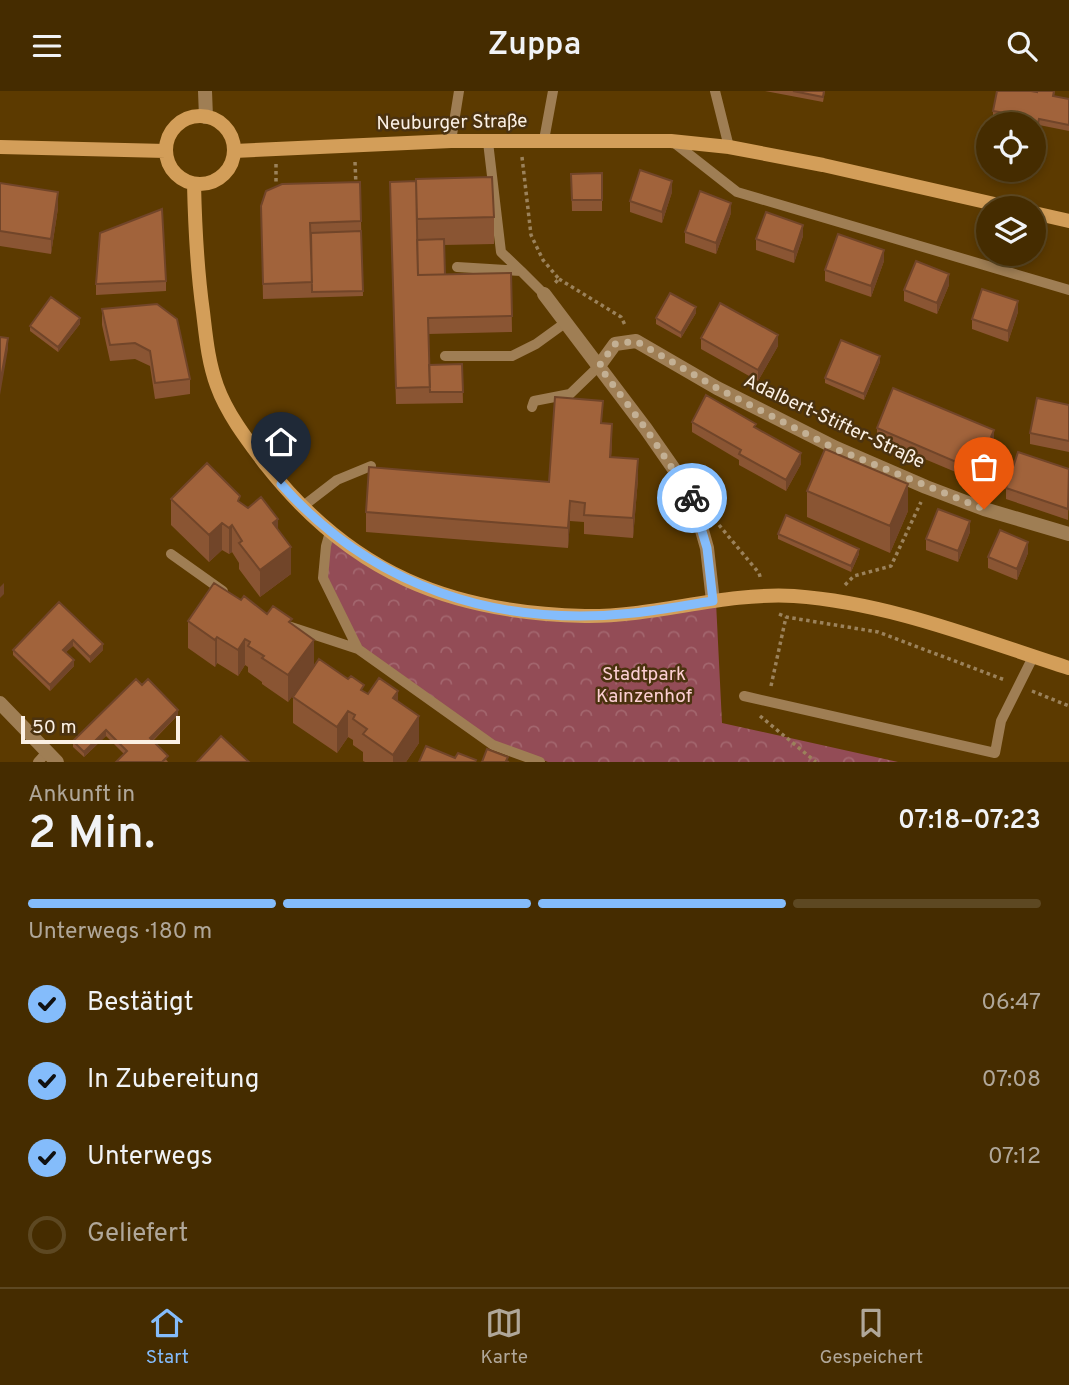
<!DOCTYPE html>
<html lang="de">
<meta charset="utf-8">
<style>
body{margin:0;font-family:Overpass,sans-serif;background:#4f380f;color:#f1f3f6;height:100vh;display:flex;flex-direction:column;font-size:26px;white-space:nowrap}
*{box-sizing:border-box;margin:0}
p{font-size:23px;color:#b0a799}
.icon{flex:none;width:38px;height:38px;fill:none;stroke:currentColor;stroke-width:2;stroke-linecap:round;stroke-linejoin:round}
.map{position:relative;height:671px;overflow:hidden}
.side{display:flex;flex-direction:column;background:#452c00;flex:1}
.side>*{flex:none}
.tools{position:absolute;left:976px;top:21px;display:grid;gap:14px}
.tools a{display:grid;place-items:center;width:70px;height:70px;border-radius:50%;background:#452c00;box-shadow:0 4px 10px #0003,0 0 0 2px #5d4822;font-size:35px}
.scale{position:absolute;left:21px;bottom:18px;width:159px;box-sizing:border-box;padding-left:7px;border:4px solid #fbf0e4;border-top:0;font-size:19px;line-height:24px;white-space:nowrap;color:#fbf0e4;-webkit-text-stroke:5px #4b320f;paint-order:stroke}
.pin{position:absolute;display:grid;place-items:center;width:60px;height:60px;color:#fff;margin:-72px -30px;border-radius:50% 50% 50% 0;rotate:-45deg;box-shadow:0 0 7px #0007}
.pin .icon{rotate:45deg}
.courier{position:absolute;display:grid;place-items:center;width:70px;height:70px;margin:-35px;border:5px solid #84bcfb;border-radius:50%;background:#fff;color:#222;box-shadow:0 2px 9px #0007}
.overview em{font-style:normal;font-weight:600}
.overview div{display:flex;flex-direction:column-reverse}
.overview{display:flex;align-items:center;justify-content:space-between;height:119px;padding:0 28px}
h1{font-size:46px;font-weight:600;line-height:52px}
.bar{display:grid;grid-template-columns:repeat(4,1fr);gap:10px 7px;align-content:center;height:84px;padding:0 28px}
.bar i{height:9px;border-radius:5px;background:#5d4822}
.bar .current{background:#84bcfb}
.bar p{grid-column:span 4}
ol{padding:0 28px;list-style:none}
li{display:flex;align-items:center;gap:21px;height:77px}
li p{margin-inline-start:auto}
li .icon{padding:7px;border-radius:50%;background:#84bcfb;color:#111;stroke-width:4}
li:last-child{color:#b0a799}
li i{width:38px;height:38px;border:4px solid #5d4822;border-radius:50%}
header{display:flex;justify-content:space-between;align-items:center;height:91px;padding:0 28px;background:#452c00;font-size:32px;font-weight:600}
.tab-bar{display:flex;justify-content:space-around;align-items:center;height:98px;border-top:2px solid #5d4822;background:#452c00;font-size:19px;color:#b0a799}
.tab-bar a{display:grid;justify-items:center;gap:4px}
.tab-bar .current{color:#84bcfb}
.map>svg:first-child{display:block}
</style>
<header><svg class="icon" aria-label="menu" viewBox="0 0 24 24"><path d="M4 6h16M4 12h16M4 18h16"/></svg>Zuppa<svg class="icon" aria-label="search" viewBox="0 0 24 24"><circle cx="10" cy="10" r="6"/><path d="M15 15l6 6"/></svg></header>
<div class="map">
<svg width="1069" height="671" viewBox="0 0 1069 671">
<defs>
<pattern id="forest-crowns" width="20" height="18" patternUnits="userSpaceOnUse" patternTransform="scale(1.75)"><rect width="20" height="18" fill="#934c56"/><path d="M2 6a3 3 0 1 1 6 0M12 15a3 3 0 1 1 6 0" fill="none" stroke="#a3666e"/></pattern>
</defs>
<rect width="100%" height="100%" fill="#5c3a00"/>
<!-- forest -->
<path fill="url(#forest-crowns)" d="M330,441L411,491L500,520L605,524L716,511L722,632L898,671H548L494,651L359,558L326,488Z"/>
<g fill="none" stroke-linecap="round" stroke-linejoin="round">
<!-- path -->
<path stroke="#9b825b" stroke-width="3.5" stroke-dasharray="3.5 3.5" stroke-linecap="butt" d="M522,66L531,144L543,169L559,188L555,192
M355,71L356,95
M276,73V92
M559,188L621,226L625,234
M719,434L759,482L761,489
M845,494L854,485L891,475L921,411
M779,523L786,526L878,541L1005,589
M771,595L786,526
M1032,600L1069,615
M760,625L816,671"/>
<!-- lane -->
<path stroke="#9f7e54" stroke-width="10" d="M715,0L729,56
M544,49L553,0
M451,50L459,0
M672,50L737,101L1069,199
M488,51L501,161L521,180
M457,176L521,180L544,203
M445,265H512L536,253L565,232
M532,316L534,310L570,303L599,275
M302,416L337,389L371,375
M330,441L326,455L323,487L358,558
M171,463L223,500
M288,535L358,558L493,654L540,671
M744,605L995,662L1001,630L1033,566
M38,671L47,661"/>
<!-- street -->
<path stroke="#9f7e54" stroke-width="14" d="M205,0L206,26
M544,203L646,338L692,404L707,457L713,510
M599,275L615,253L636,250L717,297L836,357L926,396L984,418L1069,443
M0,612L57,671"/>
<!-- secondary -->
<path stroke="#d39e59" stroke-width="14" d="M166 59a34 34 0 1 1 68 0a34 34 0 1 1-68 0Z
M0,56L166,60
M234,60L451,50H671L729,56L823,74L1012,117
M194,93C195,136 197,178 203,221C206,246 208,270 217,295C227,323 248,350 266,374C351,482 450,522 585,525C655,526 723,501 794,505C890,512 978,548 1069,577
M1034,122L1069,130"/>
</g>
<!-- wall -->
<path fill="#8a5533" d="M765,0H825L823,11Z
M1055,0L1054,5L1069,8V40L1039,34L1035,55L1034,33L993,25V20L1037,1Z
M602,82V120H572L571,83Z
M0,92L58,117L51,163L0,155Z
M672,101L662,132L630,121V110Z
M390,106L494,126V153L444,154L445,184L511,182L512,241L428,243L429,274L462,273L463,312L396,313Z
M261,115L361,130L363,205L263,208Z
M731,122L716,163L685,152V141Z
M803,145L794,172L756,159V148Z
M884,170L871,206L825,190V179Z
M166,190V200L96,204V193Z
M949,194L937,223L904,210V199Z
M102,218L190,288V303L155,308L150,275L135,268L110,270L102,234Z
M1018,221L1008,251L972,238V228Z
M696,222L681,247L656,233V227Z
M80,233L58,261L30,240V235Z
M701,247L778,255L758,290L701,258Z
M880,271L864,309L825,292V287Z
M1069,314V361L1030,353V342Z
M692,331L756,337L801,373L786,400L739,374V369L692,341Z
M603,332L612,352L611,366L638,388L633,447L584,443V431L570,430L568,457L366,441V421L549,391Z
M877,337L994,350L977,390L877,348Z
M1069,378L1068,429L1006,408V397Z
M807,400L908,420L890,462L807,426Z
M171,408L240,412L278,439L291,483L260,506L239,478V472L232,461L229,463L222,459L209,471L171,434Z
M970,441L958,471L926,459V448Z
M778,443L859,463L851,481L778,448Z
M1028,462L1017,489L988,477V466Z
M241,509L267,523L292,533L314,576L368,603L398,610L419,652L406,671H365L363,670V661L353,654V649L348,646L337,662L293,632V606L312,578L288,611L262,593V591L248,581V576L245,574L238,585L217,572L215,576L188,557V530Z
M59,511L103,559L90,572L73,555L66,561L74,575L50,600L13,564V559Z
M136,588L178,624L153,650L168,671H116L124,663L106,645L84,666L73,656V650Z"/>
<!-- shaded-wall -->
<path fill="#714529" d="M672,90V101L662,132V121Z
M58,101V117L51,163V148Z
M731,112V122L716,163V152Z
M803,134V145L794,172V161Z
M884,159V170L871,206V195Z
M949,183V194L937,223V212Z
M1018,210V221L1008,251V240Z
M696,216V222L681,247V242Z
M80,227V233L58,261V256Z
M778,244V255L758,290V279Z
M8,247V258L0,304V293Z
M880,265V271L864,309V303Z
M612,333V352L610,386V366Z
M994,339V350L977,390V380Z
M801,362V373L786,400V389Z
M638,368V388L633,447V427Z
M908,393V420L890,462V435Z
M570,410V430L568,457V437Z
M278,428V455L273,432Z
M970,430V441L958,471V460Z
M222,432V459L209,471V444Z
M232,434V461L229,463V437Z
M1028,451V462L1017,489V478Z
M291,456V483L260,506V479Z
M859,458V463L851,481V475Z
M4,492V503L0,507V496Z
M217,546V572L215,576V549Z
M245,548V574L238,585V559Z
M73,549V555L63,564V559Z
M314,549V576L288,611V584Z
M103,553V559L90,572V566Z
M74,569V575L50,600V594Z
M398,600V626L393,607Z
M178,619V624L150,652V647Z
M348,620V646L337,662V636Z
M419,625V652L406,671H393V664Z
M106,639V645L84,666V661Z"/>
<!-- building -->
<path fill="#a1633b" stroke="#714529" stroke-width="2" d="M793,0H824L823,6Z
M997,0H1031L1037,1V0H1054L1053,5L1069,8V34L1039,28L1034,50V33H1020L1022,25L993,20Z
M640,79L672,90L662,121L630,110Z
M602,82V109H572L571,83Z
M492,86L494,126L417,128L416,88Z
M416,90L418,184L511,182L512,225L428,227L430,296L396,297L390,91Z
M360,91L361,130L310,132L312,191L263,193L261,115L266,100L282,93Z
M0,92L58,101L51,148L0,140Z
M700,100L731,112L716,152L685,141Z
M162,118L166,190L96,193L100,142Z
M766,121L803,134L794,161L756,148Z
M361,140L363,200L312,201L311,142Z
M838,143L884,159L871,195L825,179Z
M444,148L445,184H418L417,149Z
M916,170L949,183L937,212L904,199Z
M982,198L1018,210L1008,240L972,228Z
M670,202L696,216L681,242L656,227Z
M51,206L80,227L58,256L30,235Z
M720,212L778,244L758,279L701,247Z
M157,213L177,228L190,288L155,292L150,260L135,252L110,254L102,218Z
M0,246L8,247L0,293Z
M841,249L880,265L864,303L825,287Z
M462,273L463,301H430L429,274Z
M893,297L994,339L977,380L877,337Z
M706,304L756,333L754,336L801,362L786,389L739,363L741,359L692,331Z
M555,306L603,310L601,332L612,333L610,366L638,368L633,427L584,424L585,412L570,410L568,437L366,421L369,376L549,391Z
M1037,307L1069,314V350L1030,342Z
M825,358L908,393L890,435L807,400Z
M1018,361L1069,378L1068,418L1006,397Z
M207,372L240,405L238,410L248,417L261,406L278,428L273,432L291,456L260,479L239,452L242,450L232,434L229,437L222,432L209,444L171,408Z
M938,418L970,430L958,460L926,448Z
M786,424L859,458L851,475L778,443Z
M1000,439L1028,451L1017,478L988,466Z
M214,492L241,509L244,505L267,523L273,515L292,528L289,531L314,549L288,584L262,567L264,565L248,555L250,551L245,548L238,559L217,546L215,549L188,530Z
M59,511L103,553L90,566L73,549L63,559L74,569L50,594L13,559Z
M319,568L348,588L351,585L364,594L361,599L368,603L379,587L398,600L393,607L419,625L393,664L363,643L367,638L353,628L355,624L348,620L337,636L293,606Z
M136,588L142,594L148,588L178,619L150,647L168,665L162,671H116L127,660L106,639L84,661L73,650Z
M221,645L249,671H197Z
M426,655L455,667L458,662L476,669L475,671H419Z
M487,658L508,666L506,670L509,671H482Z"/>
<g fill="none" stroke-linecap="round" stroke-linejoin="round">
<!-- done -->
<path stroke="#c3b094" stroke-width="7" stroke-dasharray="0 12.6" d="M692,407L646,338L599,275L615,253L636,250L717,297L836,358L984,418"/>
<!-- route -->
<path stroke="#84bcfb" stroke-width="9" d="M281,393C372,496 498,537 634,522C660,519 687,514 713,510L707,457L692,407"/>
</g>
<g text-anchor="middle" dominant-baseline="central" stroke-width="5" stroke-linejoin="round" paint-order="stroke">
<!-- street labels -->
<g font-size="19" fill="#fbf0e4" stroke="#4b320f">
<text transform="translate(452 32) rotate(-1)">Neuburger Straße</text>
<text transform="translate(834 331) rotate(25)">Adalbert-Stifter-Straße</text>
</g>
<!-- park labels -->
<g font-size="19" fill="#fccfd3" stroke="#4b320f">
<text x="644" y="584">Stadtpark<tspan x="644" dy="22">Kainzenhof</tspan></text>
</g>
</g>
</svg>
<div class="tools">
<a><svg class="icon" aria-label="locate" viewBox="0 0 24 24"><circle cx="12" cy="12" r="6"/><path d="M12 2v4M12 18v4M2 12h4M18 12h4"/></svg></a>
<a><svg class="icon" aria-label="layers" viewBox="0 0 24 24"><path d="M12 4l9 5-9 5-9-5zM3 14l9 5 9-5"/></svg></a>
</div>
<div class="scale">50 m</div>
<div class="pin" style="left:984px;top:418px;background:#ea580c"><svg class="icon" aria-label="bag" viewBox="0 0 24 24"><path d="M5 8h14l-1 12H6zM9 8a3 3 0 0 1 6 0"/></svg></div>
<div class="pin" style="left:281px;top:393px;background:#1f2937"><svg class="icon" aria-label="home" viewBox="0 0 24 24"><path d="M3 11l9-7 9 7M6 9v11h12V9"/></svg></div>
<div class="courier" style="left:692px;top:407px"><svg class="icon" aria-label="bike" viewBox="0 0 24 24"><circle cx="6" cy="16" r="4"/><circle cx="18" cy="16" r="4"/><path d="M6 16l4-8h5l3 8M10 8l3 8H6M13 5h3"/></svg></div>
</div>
<section class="side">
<div class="overview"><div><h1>2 Min.</h1><p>Ankunft in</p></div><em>07:18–07:23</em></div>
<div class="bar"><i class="current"></i><i class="current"></i><i class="current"></i><i></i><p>Unterwegs · 180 m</p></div>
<ol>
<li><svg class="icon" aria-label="check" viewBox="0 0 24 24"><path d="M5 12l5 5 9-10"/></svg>Bestätigt<p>06:47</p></li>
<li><svg class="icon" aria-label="check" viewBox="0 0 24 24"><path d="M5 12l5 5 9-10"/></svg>In Zubereitung<p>07:08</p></li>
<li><svg class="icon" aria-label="check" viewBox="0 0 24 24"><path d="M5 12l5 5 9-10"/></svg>Unterwegs<p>07:12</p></li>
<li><i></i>Geliefert</li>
</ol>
</section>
<nav class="tab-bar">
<a class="current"><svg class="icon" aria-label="home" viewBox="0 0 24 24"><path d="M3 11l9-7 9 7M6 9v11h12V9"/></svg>Start</a>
<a><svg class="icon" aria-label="map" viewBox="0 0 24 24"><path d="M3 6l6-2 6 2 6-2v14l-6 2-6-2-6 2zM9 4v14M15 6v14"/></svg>Karte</a>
<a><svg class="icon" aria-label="saved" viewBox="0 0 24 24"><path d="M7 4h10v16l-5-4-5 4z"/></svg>Gespeichert</a>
</nav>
